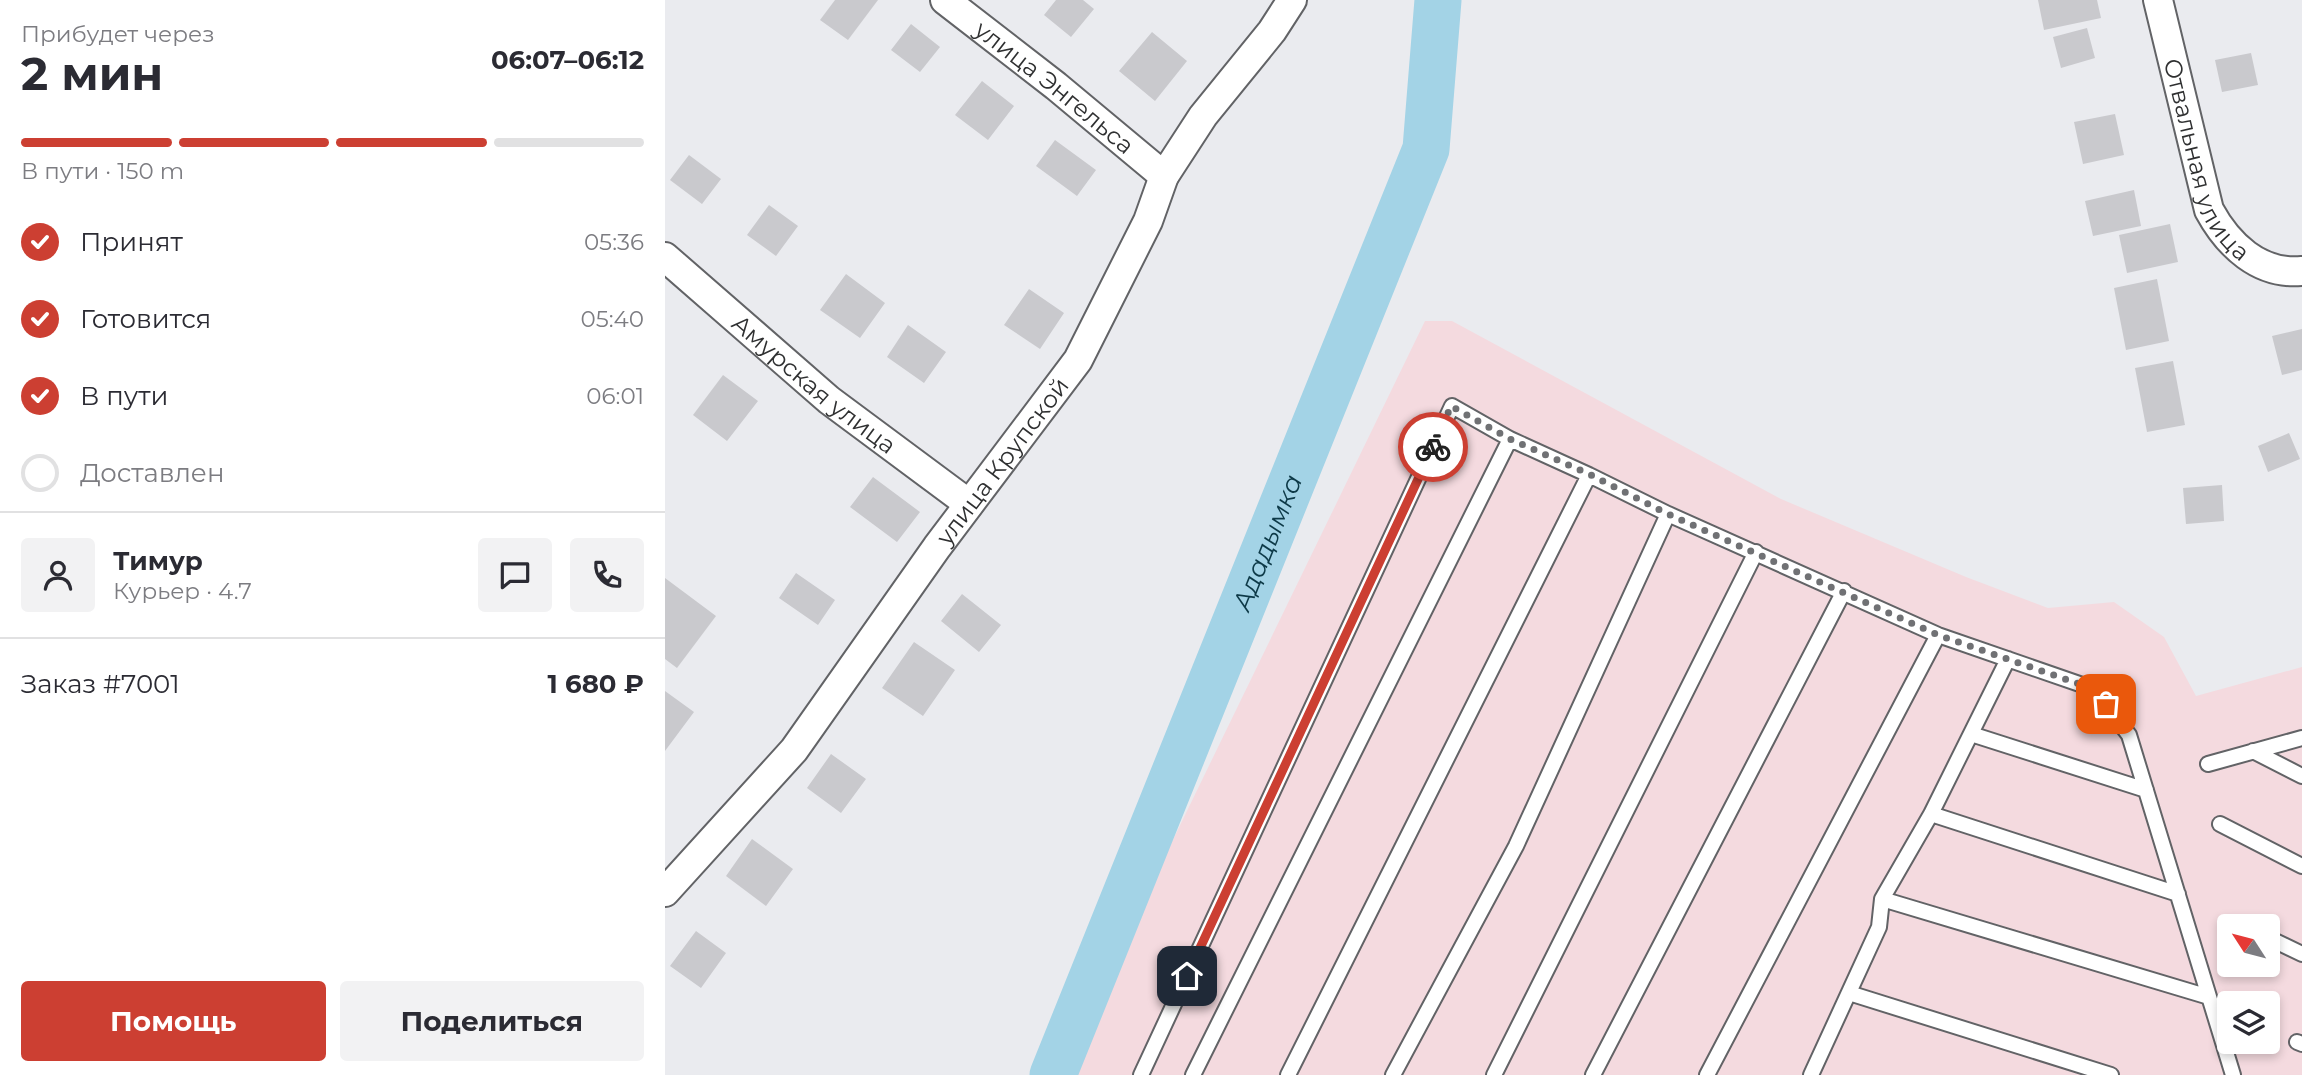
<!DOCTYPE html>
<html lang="ru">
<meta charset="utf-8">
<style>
body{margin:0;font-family:Montserrat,sans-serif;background:#f2f2f3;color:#2b2b33;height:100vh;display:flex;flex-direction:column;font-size:26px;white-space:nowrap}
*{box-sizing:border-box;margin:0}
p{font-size:23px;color:#7c7c81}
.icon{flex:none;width:38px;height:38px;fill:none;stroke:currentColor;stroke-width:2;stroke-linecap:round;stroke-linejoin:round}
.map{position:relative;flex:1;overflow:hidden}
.side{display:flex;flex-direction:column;background:#fff;width:665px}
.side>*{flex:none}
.needle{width:46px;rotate:306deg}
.tools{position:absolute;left:1552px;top:914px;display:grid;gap:14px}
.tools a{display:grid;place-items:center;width:63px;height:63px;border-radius:7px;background:#fff;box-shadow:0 4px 10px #0003;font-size:35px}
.pin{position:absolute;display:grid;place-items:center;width:60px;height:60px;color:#fff;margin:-30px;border-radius:14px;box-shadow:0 4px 10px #0006}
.courier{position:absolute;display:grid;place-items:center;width:70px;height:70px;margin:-35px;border:5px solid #cc3f32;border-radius:50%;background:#fff;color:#222;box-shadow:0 2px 9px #0007}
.summary em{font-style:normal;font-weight:700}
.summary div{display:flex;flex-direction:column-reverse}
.summary{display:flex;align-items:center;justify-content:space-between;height:119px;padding:0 21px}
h1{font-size:46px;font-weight:700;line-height:52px}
.bar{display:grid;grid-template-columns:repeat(4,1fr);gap:10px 7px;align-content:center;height:84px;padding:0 21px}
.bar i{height:9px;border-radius:5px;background:#e1e1e2}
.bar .on{background:#cc3f32}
.bar p{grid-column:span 4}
.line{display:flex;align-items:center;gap:18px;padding:0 21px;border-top:2px solid #e1e1e2}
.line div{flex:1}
.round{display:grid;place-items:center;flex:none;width:74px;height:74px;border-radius:7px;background:#f2f2f3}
ol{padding:0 21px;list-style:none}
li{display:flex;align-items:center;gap:21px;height:77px}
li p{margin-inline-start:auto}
li .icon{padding:7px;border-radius:50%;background:#cc3f32;color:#fff;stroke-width:4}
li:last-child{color:#7c7c81}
li i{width:38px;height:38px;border:4px solid #e1e1e2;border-radius:50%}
.cta{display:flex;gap:14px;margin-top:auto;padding:14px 21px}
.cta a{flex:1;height:80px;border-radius:7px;background:#cc3f32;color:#fff;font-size:28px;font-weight:700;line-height:80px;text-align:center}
.cta a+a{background:#f2f2f3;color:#2b2b33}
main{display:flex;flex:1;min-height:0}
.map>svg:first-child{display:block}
</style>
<main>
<section class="side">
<div class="summary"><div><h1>2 мин</h1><p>Прибудет через</p></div><em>06:07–06:12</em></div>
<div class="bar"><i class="on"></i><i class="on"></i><i class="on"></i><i></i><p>В пути · 150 m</p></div>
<ol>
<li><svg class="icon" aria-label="check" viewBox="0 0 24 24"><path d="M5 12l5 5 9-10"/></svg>Принят<p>05:36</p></li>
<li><svg class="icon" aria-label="check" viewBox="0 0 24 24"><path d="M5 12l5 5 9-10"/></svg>Готовится<p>05:40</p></li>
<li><svg class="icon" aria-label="check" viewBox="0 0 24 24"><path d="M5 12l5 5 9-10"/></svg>В пути<p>06:01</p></li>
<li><i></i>Доставлен</li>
</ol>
<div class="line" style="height:126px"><a class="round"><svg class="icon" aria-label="person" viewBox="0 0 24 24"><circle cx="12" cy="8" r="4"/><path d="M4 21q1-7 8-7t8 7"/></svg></a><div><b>Тимур</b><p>Курьер · 4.7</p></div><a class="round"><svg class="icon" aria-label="chat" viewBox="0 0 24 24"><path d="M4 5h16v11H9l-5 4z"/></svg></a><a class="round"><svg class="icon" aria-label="phone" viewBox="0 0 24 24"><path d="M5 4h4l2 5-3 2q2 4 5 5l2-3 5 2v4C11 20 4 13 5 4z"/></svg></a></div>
<div class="line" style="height:91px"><div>Заказ #7001</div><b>1 680 ₽</b></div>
<div class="cta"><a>Помощь</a><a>Поделиться</a></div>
</section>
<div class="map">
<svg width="1637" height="1075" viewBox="0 0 1637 1075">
<rect width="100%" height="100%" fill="#eaebef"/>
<!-- industrial -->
<path fill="#f4dadf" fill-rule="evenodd" d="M760,321H787L1116,499L1301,577L1383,608L1449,602L1499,637L1531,696L1637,667V1075H396L487,883ZM1564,926H1603V964H1564ZM1564,1003H1603V1041H1564Z"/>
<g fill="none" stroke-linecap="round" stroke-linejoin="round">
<!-- river -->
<path stroke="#a3d3e6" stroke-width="47" id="s1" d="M388,1075L761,149L773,0"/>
</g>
<!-- building -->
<path fill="#c9c9cd" d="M170,0H213L183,40L155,20Z
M391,0H418L429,9L406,37L379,15Z
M1373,0H1432L1436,18L1379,30Z
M246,24L275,47L255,72L226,50Z
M1422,28L1430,58L1396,68L1388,37Z
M487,32L522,61L490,101L454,71Z
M1586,53L1593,85L1557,92L1550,60Z
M317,81L349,106L323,140L290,115Z
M1450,114L1459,155L1418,164L1409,122Z
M390,140L431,170L412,196L371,166Z
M24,155L56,179L37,204L5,180Z
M1469,190L1476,226L1428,236L1420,201Z
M104,205L133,226L111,256L82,235Z
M1505,224L1513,262L1462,273L1454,235Z
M181,274L220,303L195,338L155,310Z
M1492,279L1504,341L1461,350L1449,288Z
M364,289L399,313L375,349L339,325Z
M243,325L281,352L259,383L222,357Z
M1637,329V370L1617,375L1607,336Z
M1508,361L1520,425L1482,432L1470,368Z
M58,375L93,401L62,441L28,415Z
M1624,433L1635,459L1603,472L1593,446Z
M208,477L255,512L232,542L185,507Z
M1557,485L1559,521L1521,524L1518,488Z
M131,573L170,600L153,625L114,598Z
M0,578L51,616L12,668L0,659Z
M297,594L336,625L314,652L276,621Z
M249,642L290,670L258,716L217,688Z
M0,691L29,712L0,751Z
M166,754L201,779L176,813L142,788Z
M87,839L128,869L101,906L61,876Z
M31,931L61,953L36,988L5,966Z"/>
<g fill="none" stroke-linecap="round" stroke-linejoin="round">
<defs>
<path id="service" d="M1306,734L1481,790
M1588,751L1637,776
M1543,764L1637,738
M1266,814L1513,894
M1555,824L1637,866
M1217,899L1544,997
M1608,940L1637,954
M1184,993L1446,1075
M1632,1042L1637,1044
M476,1075L787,406L845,439L924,475L1003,514L1273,635L1429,689L1464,735L1568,1075
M528,1075L845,439
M623,1075L924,475
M728,1075L851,846L1003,514
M829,1075L1091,552
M928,1075L1179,591
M1042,1075L1273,635
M1146,1075L1214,927L1217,899L1266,814L1343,659"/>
<g id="minor">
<path id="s2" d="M280,0L391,86L499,176"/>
<path id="s3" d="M1493,0L1544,210C1563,245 1594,275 1637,271"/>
<path id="s4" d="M0,257L164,400L304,504"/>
<path id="s5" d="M0,892L129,750L272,547L413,360L483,221L499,176L538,116L607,31L627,0"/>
</g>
</defs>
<!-- service casing -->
<use href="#service" stroke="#626366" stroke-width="18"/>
<!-- minor casing -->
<use href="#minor" stroke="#626366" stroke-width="32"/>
<!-- service -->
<use href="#service" stroke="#fff" stroke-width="14"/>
<!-- minor -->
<use href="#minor" stroke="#fff" stroke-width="28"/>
</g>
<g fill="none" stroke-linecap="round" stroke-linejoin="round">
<!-- done -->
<path stroke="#707174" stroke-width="7" stroke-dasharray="0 12.6" d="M768,447L786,406L845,439L924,474L1003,514L1273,635L1429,689L1441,704"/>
<!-- route -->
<path stroke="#cc3f32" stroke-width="9" d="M522,976L768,447"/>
</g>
<g text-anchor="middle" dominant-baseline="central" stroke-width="6" stroke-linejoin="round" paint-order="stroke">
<!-- street labels -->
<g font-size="24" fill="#2f3031" stroke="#f7f8fc">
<text stroke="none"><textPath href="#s2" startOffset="140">улица Энгельса</textPath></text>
<text stroke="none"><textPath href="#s3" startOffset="168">Отвальная улица</textPath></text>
<text stroke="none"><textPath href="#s4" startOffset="196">Амурская улица</textPath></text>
<text stroke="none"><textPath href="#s5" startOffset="548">улица Крупской</textPath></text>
</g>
<!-- water labels -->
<g font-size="26" font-style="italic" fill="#0d3947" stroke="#f7f8fc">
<text stroke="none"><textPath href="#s1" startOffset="574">Ададымка</textPath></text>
</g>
</g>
</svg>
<div class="tools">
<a><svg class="needle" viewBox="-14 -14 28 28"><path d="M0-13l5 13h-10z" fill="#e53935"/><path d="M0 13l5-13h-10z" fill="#7c7c81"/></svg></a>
<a><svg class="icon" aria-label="layers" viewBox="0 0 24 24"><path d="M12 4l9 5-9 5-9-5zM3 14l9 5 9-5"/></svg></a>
</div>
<div class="pin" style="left:1441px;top:704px;background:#ea580c"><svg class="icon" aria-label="bag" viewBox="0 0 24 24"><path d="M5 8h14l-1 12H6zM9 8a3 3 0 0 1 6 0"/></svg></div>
<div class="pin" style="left:522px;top:976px;background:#1f2937"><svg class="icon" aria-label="home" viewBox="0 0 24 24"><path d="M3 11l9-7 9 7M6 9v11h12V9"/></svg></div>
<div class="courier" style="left:768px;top:447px"><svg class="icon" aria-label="bike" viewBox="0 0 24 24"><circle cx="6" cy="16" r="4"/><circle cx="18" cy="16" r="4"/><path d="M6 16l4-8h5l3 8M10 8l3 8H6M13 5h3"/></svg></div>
</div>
</main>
